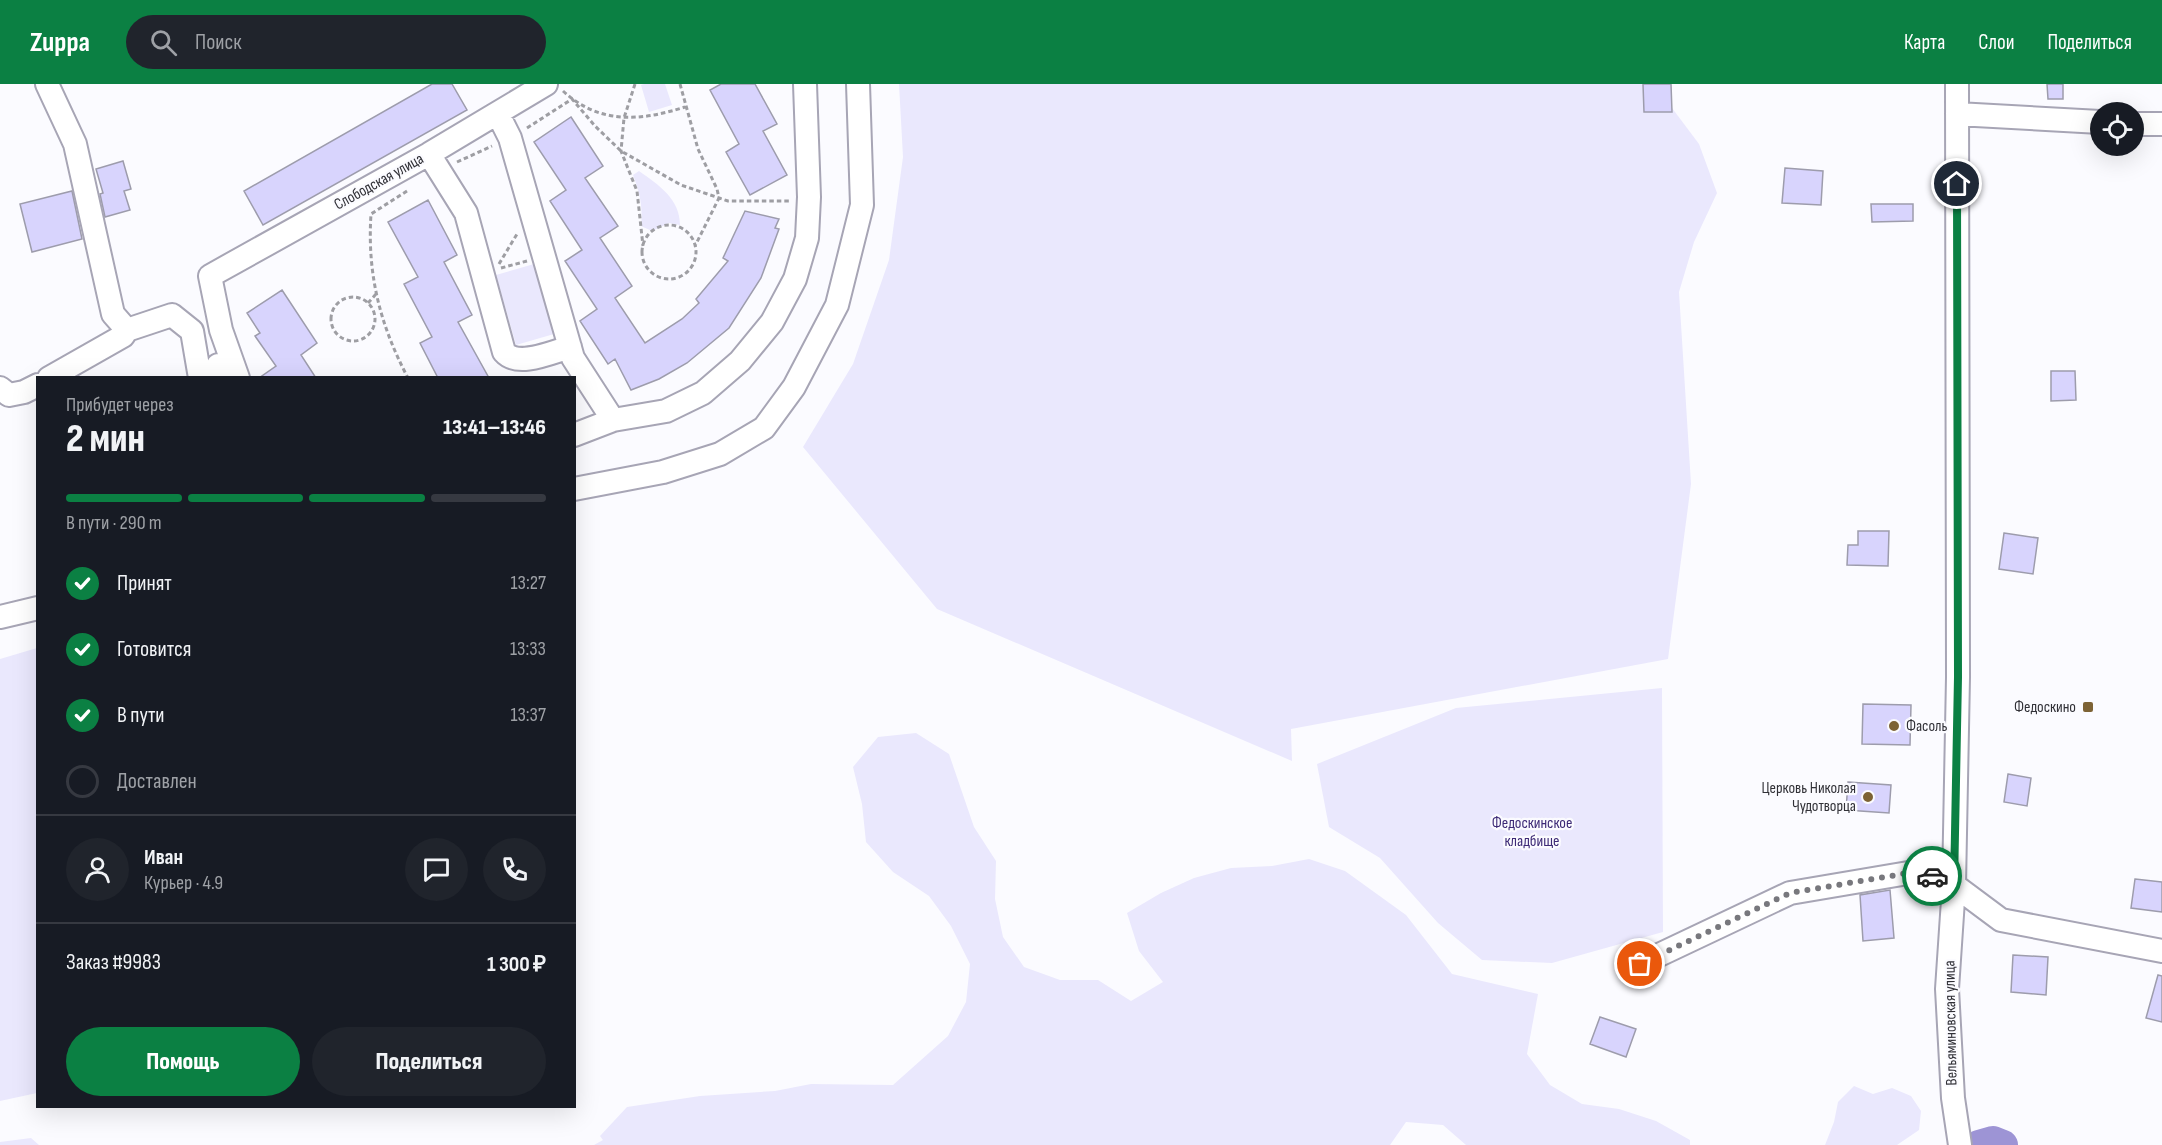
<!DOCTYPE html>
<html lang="ru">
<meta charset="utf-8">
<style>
body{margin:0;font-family:"Sofia Sans Condensed",sans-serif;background:#20242c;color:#f1f3f6;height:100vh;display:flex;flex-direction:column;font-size:22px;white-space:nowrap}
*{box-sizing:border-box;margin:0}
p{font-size:20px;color:#9ea1a6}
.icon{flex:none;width:33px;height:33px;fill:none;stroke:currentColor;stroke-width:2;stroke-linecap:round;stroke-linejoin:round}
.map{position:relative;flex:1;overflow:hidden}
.panel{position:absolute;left:36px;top:292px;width:540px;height:732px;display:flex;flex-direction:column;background:#171b24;border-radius:0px;box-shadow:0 6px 24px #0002}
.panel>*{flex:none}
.controls{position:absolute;left:2090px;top:18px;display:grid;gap:12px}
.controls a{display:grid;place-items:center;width:54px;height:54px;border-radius:50%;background:#171b24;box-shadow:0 6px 24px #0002;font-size:30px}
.pin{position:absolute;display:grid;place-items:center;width:51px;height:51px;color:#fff;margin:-26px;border:3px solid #fff;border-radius:50%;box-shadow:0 2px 6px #0007}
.courier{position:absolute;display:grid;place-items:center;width:60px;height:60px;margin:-30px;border:4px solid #0b8043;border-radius:50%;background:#fff;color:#222;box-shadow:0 2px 8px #0007}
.summary em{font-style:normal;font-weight:800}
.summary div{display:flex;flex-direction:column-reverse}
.summary{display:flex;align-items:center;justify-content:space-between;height:102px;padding:0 30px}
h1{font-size:39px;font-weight:800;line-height:45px}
.bar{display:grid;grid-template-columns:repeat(4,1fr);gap:9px 6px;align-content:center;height:72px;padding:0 30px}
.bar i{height:8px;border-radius:4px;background:#363941}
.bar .current{background:#0b8043}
.bar p{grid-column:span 4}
.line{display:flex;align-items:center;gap:15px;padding:0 30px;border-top:2px solid #363941}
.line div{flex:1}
.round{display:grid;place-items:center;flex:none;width:63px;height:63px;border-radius:32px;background:#20242c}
ol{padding:0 30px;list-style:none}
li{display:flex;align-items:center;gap:18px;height:66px}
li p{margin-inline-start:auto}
li .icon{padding:6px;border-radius:50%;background:#0b8043;color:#fff;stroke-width:4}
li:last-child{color:#9ea1a6}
li i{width:33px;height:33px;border:3px solid #363941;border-radius:50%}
.cta{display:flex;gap:12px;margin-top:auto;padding:12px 30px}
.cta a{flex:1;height:69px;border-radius:36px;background:#0b8043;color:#fff;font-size:24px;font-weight:800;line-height:69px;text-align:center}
.cta a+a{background:#20242c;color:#f1f3f6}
header{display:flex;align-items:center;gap:36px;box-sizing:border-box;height:84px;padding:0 30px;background:#0b8043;color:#fff}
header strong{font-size:28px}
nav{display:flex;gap:33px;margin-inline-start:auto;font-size:21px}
.search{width:420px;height:54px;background:#20242c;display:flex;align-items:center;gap:15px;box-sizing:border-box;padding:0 21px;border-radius:33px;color:#9ea1a6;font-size:22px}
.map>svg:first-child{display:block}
</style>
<header>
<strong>Zuppa</strong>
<div class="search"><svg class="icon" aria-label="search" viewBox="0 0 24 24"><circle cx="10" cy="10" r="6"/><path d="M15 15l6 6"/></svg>Поиск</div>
<nav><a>Карта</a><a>Слои</a><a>Поделиться</a></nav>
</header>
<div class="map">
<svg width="2162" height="1061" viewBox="0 0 2162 1061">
<rect width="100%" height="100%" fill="#fbfbff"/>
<!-- green -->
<path fill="#eae8fd" d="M644,0H665L672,21L649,28L641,1Z
M899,0H1654L1699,60L1717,109L1694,158L1679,208L1691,400L1668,575L1291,645L1292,677L937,525L803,363L853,280L889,176L903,73Z
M639,87C659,101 680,115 680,141L669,139L652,147L641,142C643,124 640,109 633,91Z
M534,180L554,250L516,261L496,191Z
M37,564V1009L0,1017V575Z
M1662,604L1663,848L1552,879L1482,876L1438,839L1380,774L1329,743L1317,680L1456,624Z
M916,649L949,670L974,743L996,777L995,815L1003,853L1024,883L1060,896H1098L1131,917L1163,898L1139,867L1127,829L1161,809L1194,794L1231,784L1272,782L1309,775L1345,787L1406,831L1452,890L1538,910L1527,970L1550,1001L1582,1020L1619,1025L1656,1037L1690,1056V1061H1466L1443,1041L1406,1038L1390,1061H594L603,1056L600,1052L627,1023L700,1012L775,1007L811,1000L893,1001L948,952L966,918L970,880L951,842L929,812L893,788L866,758L862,720L853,683L878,653Z
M1854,1002L1873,1010L1892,1004L1911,1012L1921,1027L1919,1046L1897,1061H1825L1834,1038L1838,1018Z
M31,1054L39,1061H0V1058Z"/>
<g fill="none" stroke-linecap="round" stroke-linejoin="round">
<!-- river -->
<path stroke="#9d94d5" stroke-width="30" d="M1979,1061L1993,1057L2003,1061"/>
</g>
<!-- building -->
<path fill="#d8d4fd" stroke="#9d9cac" stroke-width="1.5" d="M432,0H452L467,26L263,141L244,107Z
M721,0H755L777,40L763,47L787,91L750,111L726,68L739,60L710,6Z
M1643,0H1671L1672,28H1644Z
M2047,0H2063V15H2048Z
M571,33L603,82L585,94L618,142L600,154L632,202L615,214L645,259L682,235L699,219L696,215L728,177L723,174L745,127L779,135L775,144L779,145L761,194L729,244L687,279L659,295L631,306L615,275L608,280L580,237L597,225L565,177L582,166L550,117L566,106L534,58Z
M123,77L131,105L124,107L130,126L105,133L100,110L103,109L96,85Z
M1785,84L1823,87L1821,121L1782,119Z
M72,107L82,155L32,168L20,120Z
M428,116L457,171L444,178L472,231L458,238L489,294H438L420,259L432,253L404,200L418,193L388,138Z
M1871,120H1913V137L1872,138Z
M282,206L317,259L301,271L316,294H259L276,282L255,252L260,249L247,229Z
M2051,287H2075L2076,316L2051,317Z
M1858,447H1889L1888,482L1847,481L1848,461H1858Z
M2004,449L2038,454L2033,490L1999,485Z
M1863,620L1911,621L1910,661L1862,660Z
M2008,690L2031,694L2027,722L2004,718Z
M1848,698L1891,701L1889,729L1846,726Z
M2135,795L2162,798V828L2131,824Z
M1890,806L1894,854L1863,857L1860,811Z
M2013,871L2048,873L2046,911L2011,908Z
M2158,891L2162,892V938L2146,934Z
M1600,933L1636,945L1626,973L1590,960Z"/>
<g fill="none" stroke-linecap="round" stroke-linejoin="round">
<defs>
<path id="minor" d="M47,0L75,60L113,230L127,246L172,231L192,247L200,294
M1957,0L1958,593L1954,801L1947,905L1953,1014L1960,1061
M498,30L510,54L573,274L613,336
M1957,30L2100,38
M2133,40H2162
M429,70L466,129L504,268C518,284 552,268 570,263
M218,281L220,294
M49,294L123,252L127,246
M238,294L221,246L210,192L429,70L546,0
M0,304L9,311L24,308L38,301
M574,351L613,336L666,327L703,309L740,277L772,238L795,195L807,154L809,113L805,0
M574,405L663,388L720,370L764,344L794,303L837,221L862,121L858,0
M0,533L38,524
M1640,880L1790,809L1920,787L1954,801L2001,836L2162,867"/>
</defs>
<!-- minor casing -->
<use href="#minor" stroke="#a7a5b5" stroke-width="26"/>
<!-- path -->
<path stroke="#9e9ea3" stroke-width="3" stroke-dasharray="4.5 3" stroke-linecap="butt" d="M635,0L624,34L621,67L637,107L643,162
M680,0L698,65L717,105L719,114L695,162
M563,7C600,41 641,37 685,23
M527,44L572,15L595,42L621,67L681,101L728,117H789
M457,78L492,62
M407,107L371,130C367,190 380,241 408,294
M642 168a27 27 0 1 1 54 0a27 27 0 1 1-54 0Z
M499,180L517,150
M501,184L527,177
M331 235a22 22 0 1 1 44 0a22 22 0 1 1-44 0Z
M368,219L376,210"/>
<!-- minor -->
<use href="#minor" stroke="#fff" stroke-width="22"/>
</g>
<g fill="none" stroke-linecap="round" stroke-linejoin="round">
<!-- done -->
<path stroke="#78787d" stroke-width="6" stroke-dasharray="0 10.8" d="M1640,880L1790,809L1920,787L1932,792"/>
<!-- route -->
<path stroke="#0b8043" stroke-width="8" d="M1932,792L1954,801L1958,593L1957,100"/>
</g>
<!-- markers -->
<g fill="#7d6335" stroke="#fbfbff" stroke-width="2">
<rect x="2082" y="617" width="12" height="12" rx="3"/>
<circle cx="1894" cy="642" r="6"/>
<circle cx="1868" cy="713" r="6"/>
</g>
<g text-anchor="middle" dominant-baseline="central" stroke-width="4.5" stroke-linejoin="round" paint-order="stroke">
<!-- street labels -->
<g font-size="16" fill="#313137" stroke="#fbfbff">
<text transform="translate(379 98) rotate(-29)">Слободская улица</text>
<text transform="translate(1951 939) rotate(-91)">Вельяминовская улица</text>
</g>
<!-- poi labels -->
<g font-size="16" fill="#313137" stroke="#fbfbff" text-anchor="end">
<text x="2076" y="623">Федоскино</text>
<text x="1906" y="642" text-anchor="start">Фасоль</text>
<text x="1856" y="704">Церковь Николая<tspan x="1856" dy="18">Чудотворца</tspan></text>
</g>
<!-- park labels -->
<g font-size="16" fill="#3d2a76" stroke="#fbfbff">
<text x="1532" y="739">Федоскинское<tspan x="1532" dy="18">кладбище</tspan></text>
</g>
</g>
</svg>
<div class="controls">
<a><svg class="icon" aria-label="locate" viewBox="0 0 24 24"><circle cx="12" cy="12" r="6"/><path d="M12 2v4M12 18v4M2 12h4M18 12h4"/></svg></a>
</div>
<div class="pin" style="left:1640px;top:880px;background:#ea580c"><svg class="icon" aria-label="bag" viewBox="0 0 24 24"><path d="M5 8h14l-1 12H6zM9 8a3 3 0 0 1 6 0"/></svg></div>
<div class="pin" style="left:1957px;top:100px;background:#1f2937"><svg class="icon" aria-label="home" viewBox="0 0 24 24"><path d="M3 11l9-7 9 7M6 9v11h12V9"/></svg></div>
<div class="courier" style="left:1932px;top:792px"><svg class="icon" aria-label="car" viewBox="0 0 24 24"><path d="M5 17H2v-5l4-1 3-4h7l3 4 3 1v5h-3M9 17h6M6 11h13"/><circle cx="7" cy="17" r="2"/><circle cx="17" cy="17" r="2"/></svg></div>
<section class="panel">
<div class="summary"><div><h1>2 мин</h1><p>Прибудет через</p></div><em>13:41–13:46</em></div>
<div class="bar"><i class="current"></i><i class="current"></i><i class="current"></i><i></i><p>В пути · 290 m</p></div>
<ol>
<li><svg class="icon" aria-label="check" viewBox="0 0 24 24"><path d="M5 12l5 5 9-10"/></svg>Принят<p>13:27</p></li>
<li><svg class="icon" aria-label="check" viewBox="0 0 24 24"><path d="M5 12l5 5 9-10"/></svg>Готовится<p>13:33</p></li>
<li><svg class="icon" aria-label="check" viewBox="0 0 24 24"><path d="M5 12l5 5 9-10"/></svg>В пути<p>13:37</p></li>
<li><i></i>Доставлен</li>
</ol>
<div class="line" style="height:108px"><a class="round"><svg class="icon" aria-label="person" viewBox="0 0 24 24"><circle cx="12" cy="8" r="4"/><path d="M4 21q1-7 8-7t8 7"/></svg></a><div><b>Иван</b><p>Курьер · 4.9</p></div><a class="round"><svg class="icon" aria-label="chat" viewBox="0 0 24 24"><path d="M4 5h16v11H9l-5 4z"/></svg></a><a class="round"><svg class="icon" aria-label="phone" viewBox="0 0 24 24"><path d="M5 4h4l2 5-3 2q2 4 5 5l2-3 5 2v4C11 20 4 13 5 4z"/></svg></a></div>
<div class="line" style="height:78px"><div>Заказ #9983</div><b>1 300 ₽</b></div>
<div class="cta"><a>Помощь</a><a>Поделиться</a></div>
</section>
</div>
